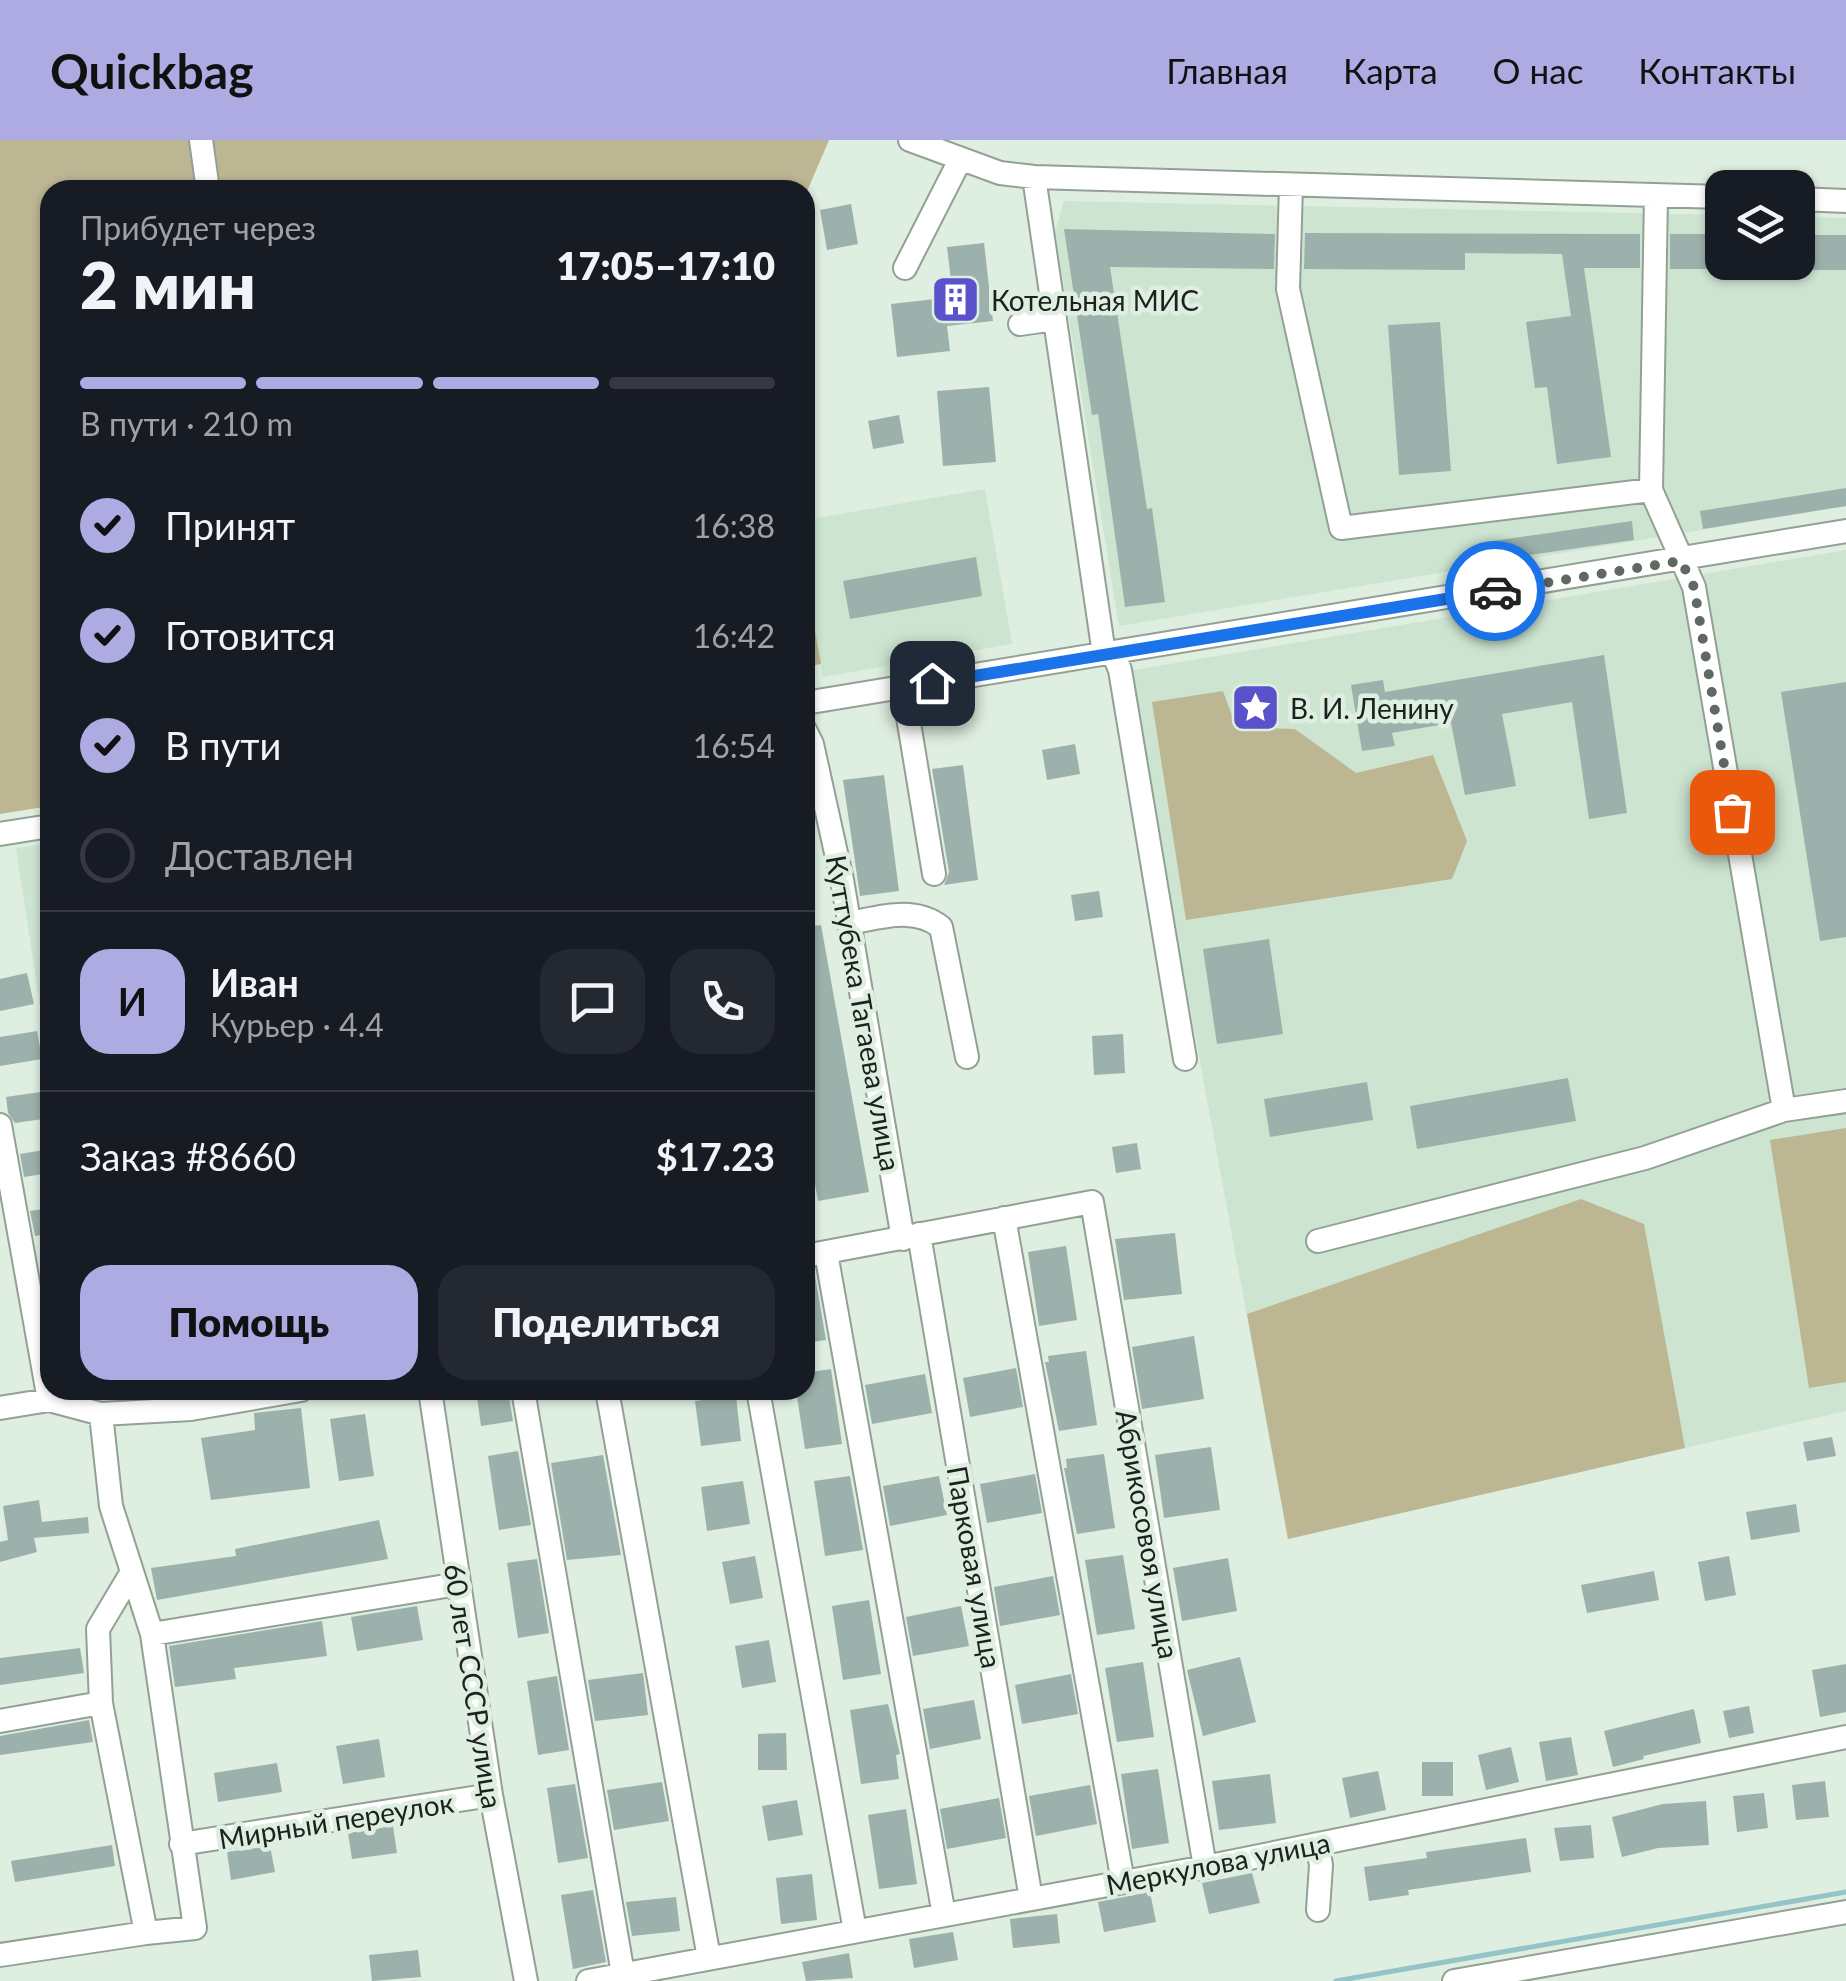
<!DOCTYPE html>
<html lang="ru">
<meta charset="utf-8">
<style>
body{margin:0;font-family:Lato,sans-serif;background:#242831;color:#f1f3f6;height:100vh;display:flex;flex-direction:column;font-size:38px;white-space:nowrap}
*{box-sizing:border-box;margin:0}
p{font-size:32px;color:#9ea1a6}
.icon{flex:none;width:55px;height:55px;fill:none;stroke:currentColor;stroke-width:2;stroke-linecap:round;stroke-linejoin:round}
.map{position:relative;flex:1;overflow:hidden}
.sheet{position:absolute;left:40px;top:40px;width:775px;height:1220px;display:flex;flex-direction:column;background:#171b24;border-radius:30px;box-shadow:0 2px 8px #0004}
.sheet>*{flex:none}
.controls{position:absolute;left:1705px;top:30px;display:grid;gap:20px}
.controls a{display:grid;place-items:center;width:110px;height:110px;border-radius:20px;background:#171b24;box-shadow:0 2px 8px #0004;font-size:50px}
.pin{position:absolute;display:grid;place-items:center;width:85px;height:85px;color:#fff;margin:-42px;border-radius:20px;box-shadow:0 5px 15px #0006}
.courier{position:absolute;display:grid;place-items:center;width:100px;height:100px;margin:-50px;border:8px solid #1a73e8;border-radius:50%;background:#fff;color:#222;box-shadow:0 2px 12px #0007}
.headline em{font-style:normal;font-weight:800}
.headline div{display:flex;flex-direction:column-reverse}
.headline{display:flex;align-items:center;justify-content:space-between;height:170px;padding:0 40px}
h1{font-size:65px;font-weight:800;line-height:75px}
.bar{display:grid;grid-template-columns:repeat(4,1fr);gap:15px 10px;align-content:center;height:120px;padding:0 40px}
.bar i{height:12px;border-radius:8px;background:#363941}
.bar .active{background:#adabe2}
.bar p{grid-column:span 4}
.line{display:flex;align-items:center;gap:25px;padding:0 40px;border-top:2px solid #363941}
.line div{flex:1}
.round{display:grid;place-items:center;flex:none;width:105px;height:105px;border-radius:30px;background:#242831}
ol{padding:0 40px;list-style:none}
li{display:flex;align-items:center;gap:30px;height:110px}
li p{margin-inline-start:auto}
li .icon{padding:10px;border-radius:50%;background:#adabe2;color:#111;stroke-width:4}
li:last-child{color:#9ea1a6}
li i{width:55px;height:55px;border:5px solid #363941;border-radius:50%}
.cta{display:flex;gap:20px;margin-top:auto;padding:20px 40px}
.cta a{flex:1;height:115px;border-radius:30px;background:#adabe2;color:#111;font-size:40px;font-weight:800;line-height:115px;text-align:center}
.cta a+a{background:#242831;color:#f1f3f6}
header{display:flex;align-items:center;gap:60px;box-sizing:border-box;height:140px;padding:0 50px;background:#adabe2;color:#111}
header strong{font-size:48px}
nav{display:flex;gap:55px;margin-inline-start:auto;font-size:35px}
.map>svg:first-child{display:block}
</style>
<header>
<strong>Quickbag</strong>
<nav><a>Главная</a><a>Карта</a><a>О нас</a><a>Контакты</a></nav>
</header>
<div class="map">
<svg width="1846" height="1841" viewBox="0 0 1846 1841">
<rect width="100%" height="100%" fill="#deeee0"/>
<!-- built -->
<path fill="#cde4d1" d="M1064,61L1722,75V122H1798V77L1846,78V366L1119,486L1055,92Z
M985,349L1012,504L823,537L805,436V380Z
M1846,410V1271L1288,1399L1128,531Z
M50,703V932L16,708Z"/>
<!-- green -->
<path fill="#bdb693" d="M0,0H829L805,56V50H50V666L0,674Z
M805,436L821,524L805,527Z
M1223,551L1236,587L1295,589L1356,633L1433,615L1467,701L1452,739L1186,780L1152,562Z
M1846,988V1242L1809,1248L1770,1000Z
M1581,1059L1644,1084L1685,1308L1288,1399L1247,1174Z"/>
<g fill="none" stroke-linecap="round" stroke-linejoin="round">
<!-- stream -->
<path stroke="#95c4c8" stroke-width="5" d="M1336,1841L1846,1752"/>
</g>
<!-- building -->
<path fill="#9cb1ab" d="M851,64L858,104L827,110L820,70Z
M1064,89L1275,94L1274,129L1110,127L1147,369L1152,368L1165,462L1125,467L1098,274L1092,275Z
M1305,93L1640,94V128H1584L1611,317L1557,324L1547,247L1535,248L1526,182L1571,176L1562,114L1465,113V130L1304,129Z
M1670,94H1722V129H1670Z
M1798,95H1846V130H1798Z
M984,103L993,181L947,186L950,211L897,217L891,164L953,157L947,107Z
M1440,182L1451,331L1399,335L1388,185Z
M989,247L996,322L943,326L937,251Z
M899,275L904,303L873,309L868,281Z
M1846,348V366L1703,389L1700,371Z
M1632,381L1634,400L1495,420L1493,401Z
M976,417L982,456L850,479L843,441Z
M1604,515L1627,673L1589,679L1572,562L1502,574L1516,646L1465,655L1451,583L1392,593L1395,606L1362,611L1351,545L1383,540L1385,552Z
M1846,542V797L1820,801L1781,552Z
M1075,604L1080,634L1047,640L1042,610Z
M963,625L978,740L944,745L949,732L932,629Z
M884,635L899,751L860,756L843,640Z
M1099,751L1103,777L1075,781L1071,755Z
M821,785L869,1052L818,1061L805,987V787Z
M1269,799L1283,894L1217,904L1203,809Z
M27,833L34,864L0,871V839Z
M37,891L42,919L0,926V897Z
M1123,894L1125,933L1094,935L1092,896Z
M1568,938L1576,981L1417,1009L1410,966Z
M1367,942L1373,980L1270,997L1264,959Z
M47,951L50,978L15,983L8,973L6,957Z
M1137,1003L1141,1029L1116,1033L1112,1007Z
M50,1009V1033L24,1037L20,1014Z
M50,1068V1094L35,1096L30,1071Z
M1175,1093L1182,1154L1124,1160L1115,1099Z
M1066,1106L1077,1180L1039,1186L1028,1112Z
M814,1130L826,1200L805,1203V1131Z
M1194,1196L1204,1259L1142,1269L1132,1207Z
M1086,1211L1097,1285L1059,1291L1045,1222H1049L1048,1216Z
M1016,1228L1023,1267L970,1277L963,1238Z
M831,1229L842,1304L805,1309L796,1250H805V1233Z
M925,1234L932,1273L872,1284L865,1245Z
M476,1250H508L513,1281L481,1286Z
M736,1256L741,1301L701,1306L695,1261Z
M301,1268L310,1348L211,1360L201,1298L255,1290L254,1273Z
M365,1274L374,1336L339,1341L330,1279Z
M1832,1297L1836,1316L1807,1321L1803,1302Z
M1211,1307L1220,1370L1164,1378L1155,1315Z
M518,1311L531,1385L499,1390L488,1316Z
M1104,1314L1115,1388L1077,1394L1064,1328H1067L1066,1319Z
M603,1315L621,1415L567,1420L551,1323Z
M1035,1334L1042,1373L987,1383L980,1344Z
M850,1336L863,1410L825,1416L814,1341Z
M939,1336L947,1375L890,1386L883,1346Z
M743,1341L750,1384L707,1391L701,1347Z
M39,1360L42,1382L88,1377L89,1393L34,1398L37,1412L0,1422V1402L8,1400L3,1366Z
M1796,1364L1800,1392L1751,1400L1746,1372Z
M379,1380L388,1419L157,1460L151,1428L236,1416L235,1409Z
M1123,1415L1135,1489L1097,1495L1085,1420Z
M755,1416L763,1458L730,1464L722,1422Z
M1729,1416L1736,1455L1705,1461L1698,1422Z
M1228,1418L1237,1471L1182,1481L1173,1428Z
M537,1419L549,1493L518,1498L507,1423Z
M1654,1431L1659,1460L1587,1473L1581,1445Z
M1053,1436L1060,1475L1000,1486L994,1447Z
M869,1460L881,1534L843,1540L832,1466Z
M417,1466L423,1500L357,1511L351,1477Z
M961,1466L969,1506L913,1516L906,1477Z
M322,1481L327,1516L234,1528L236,1539L175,1547L169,1506Z
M769,1500L776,1542L742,1548L735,1506Z
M80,1508L84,1533L0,1545V1518Z
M1240,1517L1256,1582L1203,1596L1187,1530Z
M1143,1522L1154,1597L1117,1602L1105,1528Z
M1846,1524V1572L1820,1577L1812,1530Z
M643,1533L648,1575L595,1581L588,1540Z
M1071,1534L1078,1574L1022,1584L1015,1545Z
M557,1536L569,1610L538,1615L527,1541Z
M974,1560L981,1599L930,1609L923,1569Z
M888,1564L900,1614L896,1615L899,1639L861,1644L850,1570Z
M1749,1566L1754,1593L1729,1598L1723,1571Z
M1694,1569L1701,1603L1643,1616L1644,1619L1613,1627L1604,1591Z
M89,1580L93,1602L0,1615V1596Z
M786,1593L787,1630H758V1594Z
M1571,1597L1578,1635L1546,1641L1539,1602Z
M379,1599L385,1637L343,1644L336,1606Z
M1511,1607L1519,1642L1486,1650L1478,1615Z
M1422,1622H1453V1656H1422Z
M277,1623L282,1652L218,1662L214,1633Z
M1158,1629L1169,1703L1132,1709L1121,1634Z
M1378,1631L1386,1670L1350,1678L1342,1638Z
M1270,1634L1276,1683L1219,1690L1212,1641Z
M1825,1641L1829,1677L1796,1680L1792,1645Z
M662,1642L669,1681L614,1690L607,1650Z
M575,1644L588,1718L558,1723L547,1648Z
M1090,1645L1097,1684L1036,1696L1029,1656Z
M1764,1653L1768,1688L1737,1692L1733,1656Z
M999,1658L1006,1698L947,1709L940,1669Z
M797,1660L803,1695L768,1701L762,1666Z
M1706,1661L1709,1705L1658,1708L1622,1717L1612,1677L1663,1664Z
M906,1669L917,1744L879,1749L868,1675Z
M1591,1685L1594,1718L1560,1721L1554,1688Z
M393,1686L397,1713L352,1719L348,1693Z
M1526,1698L1531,1732L1408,1750L1409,1755L1369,1761L1364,1727L1427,1718L1426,1712Z
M112,1705L115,1726L15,1742L11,1721Z
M270,1706L275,1732L231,1740L227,1712Z
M1252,1733L1260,1763L1209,1774L1202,1743Z
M812,1734L817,1780L781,1784L776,1738Z
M593,1750L606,1822L573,1829L561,1755Z
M1150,1752L1156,1782L1104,1792L1098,1762Z
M676,1757L680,1791L632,1796L626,1762Z
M1057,1774L1060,1803L1013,1808L1010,1779Z
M953,1792L958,1820L914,1828L909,1799Z
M418,1810L421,1837L372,1841L369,1815Z
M849,1813L853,1838L806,1841L802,1822Z"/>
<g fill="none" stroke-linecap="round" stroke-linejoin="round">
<defs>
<path id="minor" d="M201,0L208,50
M910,0L1000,33L1034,37L1722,57
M1034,37L1104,514
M1291,45L1288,149L1341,388L1651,350L1656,55
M1798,59L1846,61
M905,128L960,20
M1020,184L1055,179
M1113,513L1120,530L1185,919
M903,547L934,734
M805,563L1846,391
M805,590L812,604L842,740L903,1099
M0,694L50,686
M850,783C881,777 914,766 941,787L967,917
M1784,970L1846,961
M0,985L49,1260
M1004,1078L1123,1742
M919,1094L1031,1759
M1318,1101L1645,1018L1784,970L1694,447L1651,350
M826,1113L944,1775
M805,1116L1092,1062L1205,1727
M430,1250L491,1655L526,1841
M523,1250L623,1834
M607,1250L709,1818
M758,1250L855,1791
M0,1268L49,1260L101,1274L191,1269L301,1250
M101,1274L111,1366L152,1494L195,1788L146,1793
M152,1494L458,1444
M101,1563L98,1489L132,1432
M0,1581L101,1563L146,1793L0,1815
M181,1704L491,1655
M1317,1704L1321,1725L1318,1770
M588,1841L1205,1727L1846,1597
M1454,1841L1846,1772"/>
</defs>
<!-- minor casing -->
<use href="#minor" stroke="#92a194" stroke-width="26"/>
<!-- minor -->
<use href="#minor" stroke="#fff" stroke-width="22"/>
</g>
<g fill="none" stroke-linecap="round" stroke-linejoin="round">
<!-- done -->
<path stroke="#606961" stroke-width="10" stroke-dasharray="0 18" d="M1495,451L1681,421L1694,447L1732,672"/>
<!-- route -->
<path stroke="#1a73e8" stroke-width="12" d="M932,543L1495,451"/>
</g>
<!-- icons -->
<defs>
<symbol id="building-square" viewBox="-11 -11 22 22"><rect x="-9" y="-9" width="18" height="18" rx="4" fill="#5a52ca" stroke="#deeee0"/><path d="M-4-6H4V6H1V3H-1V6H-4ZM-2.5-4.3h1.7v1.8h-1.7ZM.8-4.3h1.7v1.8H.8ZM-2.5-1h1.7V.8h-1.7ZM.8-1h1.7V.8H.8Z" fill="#fff"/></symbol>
<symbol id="sight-square" viewBox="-11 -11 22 22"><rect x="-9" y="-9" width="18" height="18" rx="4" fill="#5a52ca" stroke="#deeee0"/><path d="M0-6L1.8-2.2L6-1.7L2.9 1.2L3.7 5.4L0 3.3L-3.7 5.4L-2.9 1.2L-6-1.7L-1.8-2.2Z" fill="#fff"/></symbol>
</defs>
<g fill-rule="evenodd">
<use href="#building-square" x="928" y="132" width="55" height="55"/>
<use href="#sight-square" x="1228" y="540" width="55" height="55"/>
</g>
<g text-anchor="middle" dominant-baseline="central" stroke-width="9" stroke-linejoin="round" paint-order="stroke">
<!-- poi labels -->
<g font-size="28" fill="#1c211d" stroke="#deeee0" text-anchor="start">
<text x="991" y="160">Котельная МИС</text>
<text x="1290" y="568">В. И. Ленину</text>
</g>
<!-- street labels -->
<g font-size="28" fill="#1c211d" stroke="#deeee0">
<text transform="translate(864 873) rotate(80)">Куттубека Тагаева улица</text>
<text transform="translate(1148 1394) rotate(80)">Абрикосовоя улица</text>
<text transform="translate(975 1427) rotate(80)">Парковая улица</text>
<text transform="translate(474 1546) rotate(81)">60 лет СССР улица</text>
<text transform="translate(336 1680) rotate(-9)">Мирный переулок</text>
<text transform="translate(1218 1723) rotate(-11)">Меркулова улица</text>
</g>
</g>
</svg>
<div class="controls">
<a><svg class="icon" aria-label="layers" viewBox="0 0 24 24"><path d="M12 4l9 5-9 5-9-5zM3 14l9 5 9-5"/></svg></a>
</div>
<div class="pin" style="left:1732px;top:672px;background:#ea580c"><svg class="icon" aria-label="bag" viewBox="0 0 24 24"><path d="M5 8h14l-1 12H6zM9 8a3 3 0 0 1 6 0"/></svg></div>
<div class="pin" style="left:932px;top:543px;background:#1f2937"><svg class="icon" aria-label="home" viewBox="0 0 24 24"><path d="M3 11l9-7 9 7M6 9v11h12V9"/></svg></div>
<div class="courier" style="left:1495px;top:451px"><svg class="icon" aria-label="car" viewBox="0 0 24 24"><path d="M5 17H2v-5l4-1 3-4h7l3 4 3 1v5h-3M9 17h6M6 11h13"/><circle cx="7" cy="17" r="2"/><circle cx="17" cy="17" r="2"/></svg></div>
<section class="sheet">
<div class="headline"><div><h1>2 мин</h1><p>Прибудет через</p></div><em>17:05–17:10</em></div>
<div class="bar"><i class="active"></i><i class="active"></i><i class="active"></i><i></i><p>В пути · 210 m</p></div>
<ol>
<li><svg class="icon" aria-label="check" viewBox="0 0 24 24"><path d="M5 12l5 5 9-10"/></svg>Принят<p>16:38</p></li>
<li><svg class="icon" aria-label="check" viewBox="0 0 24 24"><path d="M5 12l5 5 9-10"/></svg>Готовится<p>16:42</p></li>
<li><svg class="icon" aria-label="check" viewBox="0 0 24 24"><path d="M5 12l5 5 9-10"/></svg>В пути<p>16:54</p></li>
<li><i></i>Доставлен</li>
</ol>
<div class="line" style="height:180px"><b class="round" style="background:#adabe2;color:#111">И</b><div><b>Иван</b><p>Курьер · 4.4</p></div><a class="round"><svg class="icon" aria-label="chat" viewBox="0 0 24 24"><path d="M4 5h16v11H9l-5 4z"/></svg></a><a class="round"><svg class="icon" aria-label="phone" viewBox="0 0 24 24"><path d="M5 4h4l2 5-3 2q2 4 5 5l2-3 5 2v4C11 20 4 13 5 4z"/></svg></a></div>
<div class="line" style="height:130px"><div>Заказ #8660</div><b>$17.23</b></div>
<div class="cta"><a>Помощь</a><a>Поделиться</a></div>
</section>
</div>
